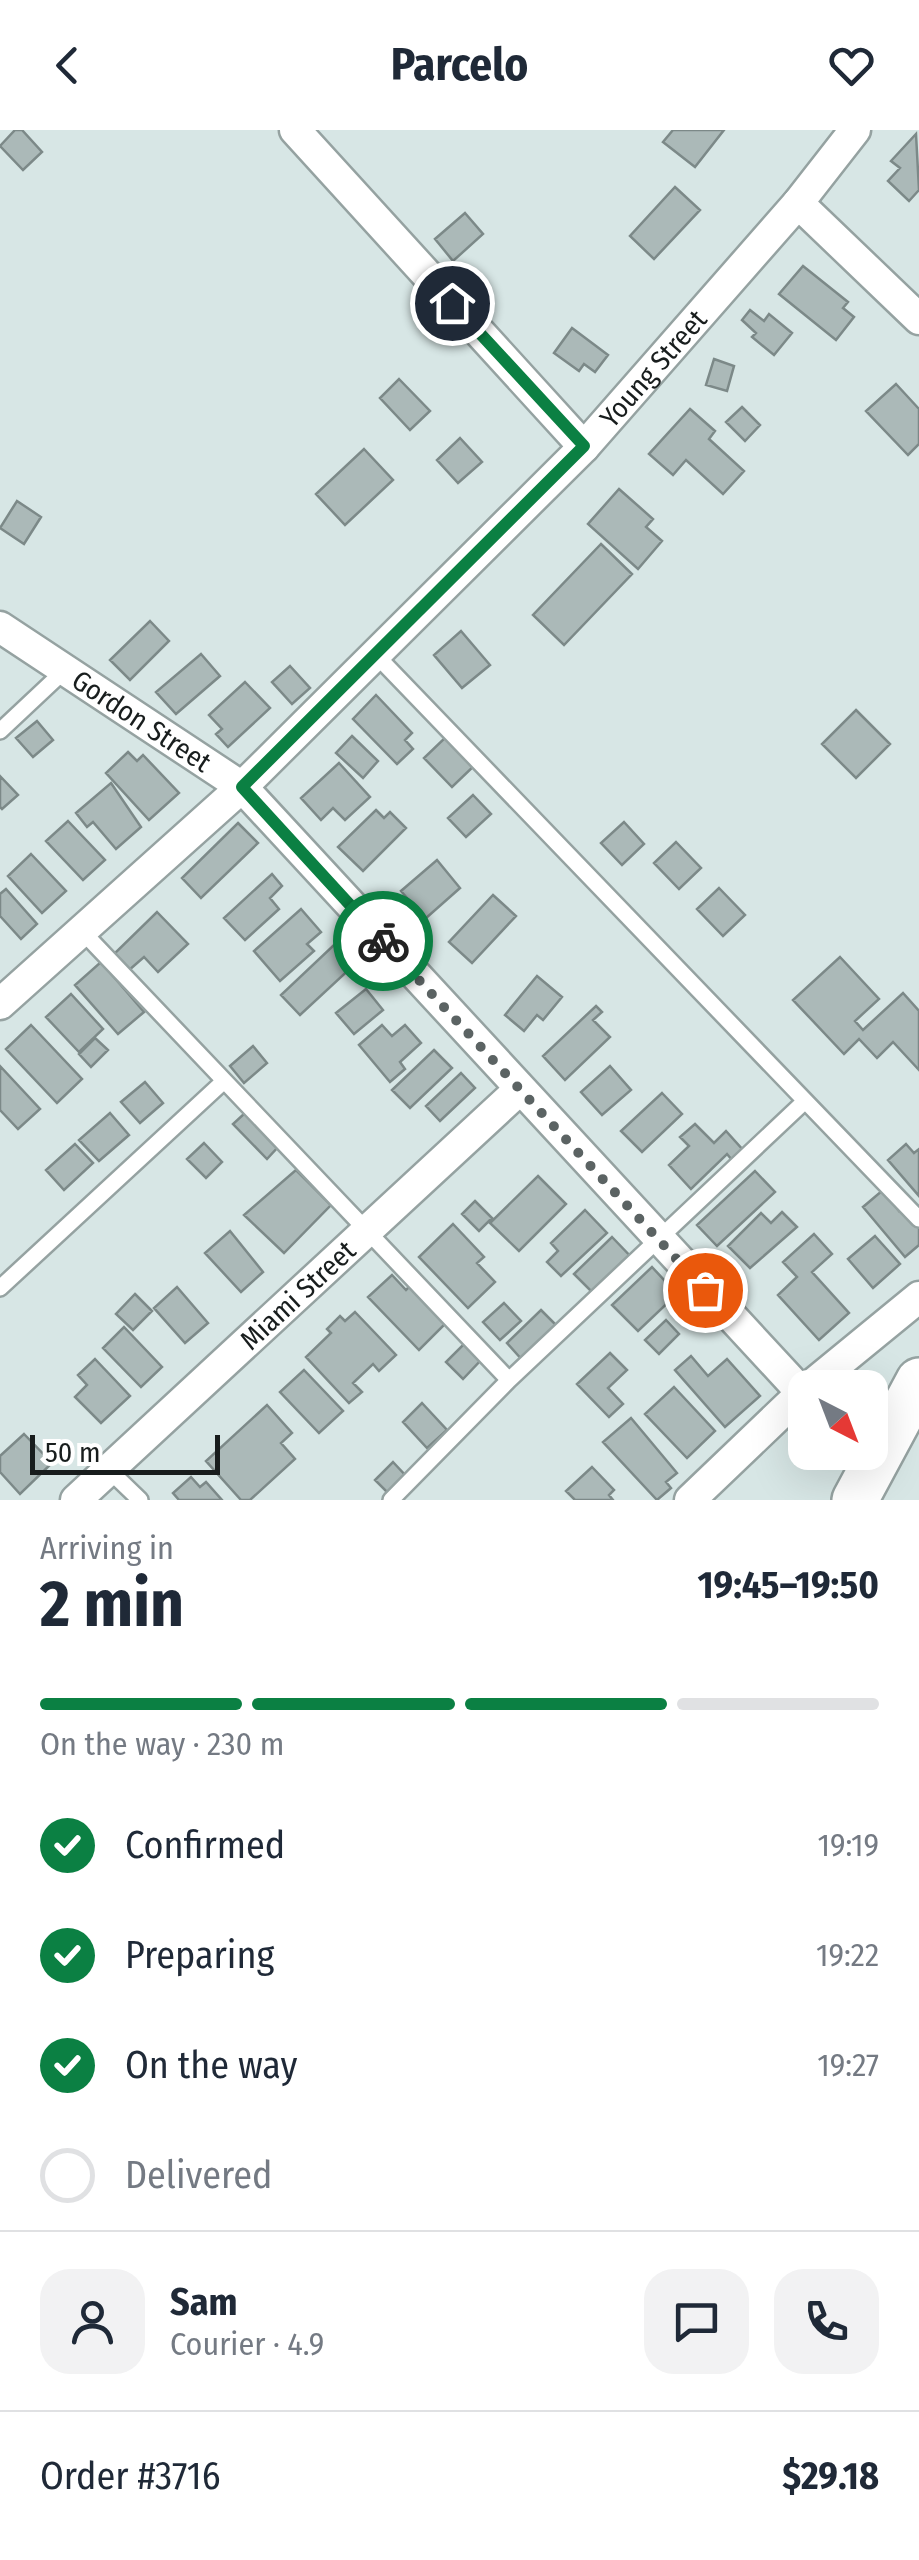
<!DOCTYPE html>
<meta charset="utf-8">
<style>
body{margin:0;font-family:"Fira Sans Condensed",sans-serif;background:#f2f2f3;color:#1f2937;height:100vh;display:flex;flex-direction:column;font-size:38px;white-space:nowrap}
*{box-sizing:border-box;margin:0}
p{font-size:32px;color:#747a83}
.icon{flex:none;width:55px;height:55px;fill:none;stroke:currentColor;stroke-width:2;stroke-linecap:round;stroke-linejoin:round}
.map{position:relative;height:1370px;overflow:hidden}
.panel{display:flex;flex-direction:column;background:#fff;flex:1}
.panel>*{flex:none}
.needle{width:65px;rotate:138deg}
.fabs{position:absolute;left:788px;top:1240px;display:grid;gap:20px}
.fabs a{display:grid;place-items:center;width:100px;height:100px;border-radius:20px;background:#fff;box-shadow:0 10px 40px #0002;font-size:50px}
.scale{position:absolute;left:30px;bottom:25px;width:190px;box-sizing:border-box;padding-left:10px;border:5px solid #181d1d;border-top:0;font-size:28px;line-height:35px;white-space:nowrap;color:#181d1d;-webkit-text-stroke:8px #fff;paint-order:stroke}
.pin{position:absolute;display:grid;place-items:center;width:85px;height:85px;color:#fff;margin:-42px;border:5px solid #fff;border-radius:50%;box-shadow:0 2px 10px #0007}
.courier{position:absolute;display:grid;place-items:center;width:100px;height:100px;margin:-50px;border:8px solid #0b8043;border-radius:50%;background:#fff;color:#222;box-shadow:0 2px 12px #0007}
.summary em{font-style:normal;font-weight:700}
.summary div{display:flex;flex-direction:column-reverse}
.summary{display:flex;align-items:center;justify-content:space-between;height:170px;padding:0 40px}
h1{font-size:65px;font-weight:700;line-height:75px}
.bar{display:grid;grid-template-columns:repeat(4,1fr);gap:15px 10px;align-content:center;height:120px;padding:0 40px}
.bar i{height:12px;border-radius:8px;background:#e0e1e3}
.bar .active{background:#0b8043}
.bar p{grid-column:span 4}
.line{display:flex;align-items:center;gap:25px;padding:0 40px;border-top:2px solid #e0e1e3}
.line div{flex:1}
.round{display:grid;place-items:center;flex:none;width:105px;height:105px;border-radius:30px;background:#f2f2f3}
ol{padding:0 40px;list-style:none}
li{display:flex;align-items:center;gap:30px;height:110px}
li p{margin-inline-start:auto}
li .icon{padding:10px;border-radius:50%;background:#0b8043;color:#fff;stroke-width:4}
li:last-child{color:#747a83}
li i{width:55px;height:55px;border:5px solid #e0e1e3;border-radius:50%}
header{display:flex;justify-content:space-between;align-items:center;height:130px;padding:0 40px;background:#fff;font-size:45px;font-weight:700}
.map>svg:first-child{display:block}
</style>
<header><svg class="icon" aria-label="back" viewBox="0 0 24 24"><path d="M15 5l-7 7 7 7"/></svg>Parcelo<svg class="icon" aria-label="heart" viewBox="0 0 24 24"><path d="M12 20l-8-8c-3-5 5-10 8-4 3-6 11-1 8 4z"/></svg></header>
<div class="map">
<svg width="919" height="1370" viewBox="0 0 919 1370">
<rect width="100%" height="100%" fill="#d7e6e5"/>
<!-- building -->
<path fill="#abb9b8" stroke="#7c8988" stroke-width="2.5" d="M15,0H22L42,22L23,40L0,16Z
M673,0H724L695,37L663,12Z
M916,4L919,60L909,71L888,51L900,38L891,31Z
M675,57L700,80L654,129L630,106Z
M465,83L483,104L453,131L435,109Z
M803,136L848,172L843,178L854,187L836,210L779,164Z
M750,180L764,191L769,184L792,203L774,225L752,207L756,203L742,190Z
M572,198L608,225L595,242L584,234L579,241L554,223Z
M714,229L734,236L727,261L706,255Z
M399,249L430,281L410,300L380,268Z
M896,254L919,279V314L908,325L866,281Z
M742,277L760,295L745,311L726,292Z
M690,279L715,301L709,309L744,341L723,364L686,330L673,345L649,324Z
M460,308L482,332L458,353L437,330Z
M364,319L393,350L345,395L316,364Z
M619,359L653,389L646,397L662,411L638,439L588,394Z
M17,371L41,387L24,414L0,398Z
M601,414L632,444L564,515L533,485Z
M150,491L169,511L130,550L110,530Z
M461,501L490,535L462,558L434,525Z
M201,524L220,546L176,584L156,562Z
M290,536L310,558L292,574L272,552Z
M245,552L270,578L228,617L216,604L222,599L209,585Z
M376,565L412,603L405,610L413,619L397,634L353,589Z
M856,580L890,614L856,648L822,614Z
M37,591L53,610L33,627L16,608Z
M448,605L476,634L452,657L424,628Z
M352,606L378,631L363,648L336,623Z
M128,622L137,631L143,625L179,663L149,690L106,643Z
M339,633L370,667L345,690L333,678L321,690L301,668Z
M0,646L18,665L2,679L0,677Z
M111,653L141,697L116,719L93,692L87,697L76,683Z
M473,665L491,684L466,707L448,688Z
M376,680L384,688L390,682L406,698L363,741L338,717Z
M68,691L105,730L83,750L46,711Z
M624,692L644,714L622,735L601,713Z
M238,693L258,713L201,768L182,748Z
M676,712L701,738L679,759L654,733Z
M31,724L66,761L42,783L8,746Z
M437,730L460,758L425,789L401,761Z
M272,744L282,756L270,768L279,779L245,810L224,788Z
M719,758L745,785L723,806L697,779Z
M6,759L37,794L21,809L0,786V764Z
M493,765L516,786L472,833L449,812Z
M301,779L321,802L307,814L314,821L280,851L254,821Z
M157,782L188,814L158,842L144,827L128,841L113,825Z
M335,814L354,835L300,885L281,865Z
M840,827L879,869L855,891L863,900L903,863L919,881V940L893,912L877,928L859,909L844,924L793,870Z
M101,832L144,882L118,904L75,855Z
M537,846L562,867L543,890L537,885L524,901L505,885Z
M366,859L383,880L354,904L336,883Z
M71,864L103,899L79,922L46,887Z
M596,876L602,882L593,890L610,907L565,950L543,926Z
M31,895L82,949L57,973L6,919Z
M382,895L392,906L405,895L421,913L400,932L405,939L390,952L359,915Z
M95,908L108,920L91,937L79,924Z
M253,916L267,933L244,953L230,936Z
M434,920L452,938L410,978L392,960Z
M0,936L40,979L18,999L0,980Z
M610,936L631,960L602,985L581,962Z
M461,943L475,958L440,991L426,976Z
M145,952L163,973L140,993L121,972Z
M662,963L682,984L642,1022L621,1001Z
M110,983L129,1005L99,1031L79,1010Z
M245,983L278,1017L267,1029L233,994Z
M695,994L714,1013L726,1001L743,1020L732,1030L727,1024L691,1059L669,1035L689,1016L680,1007Z
M204,1013L222,1032L206,1048L187,1029Z
M75,1014L93,1033L64,1060L46,1040Z
M906,1014L914,1023L919,1019V1066L888,1030Z
M296,1040L331,1075L284,1123L244,1085Z
M755,1041L775,1062L717,1116L697,1095Z
M538,1046L566,1074L519,1121L490,1093Z
M883,1060L899,1081L907,1074L919,1088V1115L905,1127L863,1077Z
M475,1071L492,1088L479,1101L462,1084Z
M585,1080L607,1103L561,1146L547,1132L558,1121L551,1113Z
M782,1082L797,1097L750,1138L728,1116L761,1083L771,1093Z
M453,1094L484,1127L477,1133L495,1152L468,1178L419,1127Z
M230,1101L263,1142L241,1162L205,1123Z
M814,1104L832,1124L812,1142L849,1183L819,1210L778,1165L797,1147L783,1132Z
M875,1106L900,1134L873,1158L848,1129Z
M612,1107L634,1130L596,1166L574,1144Z
M652,1137L677,1164L638,1201L612,1175Z
M392,1145L406,1160L412,1154L448,1191L419,1220L368,1167Z
M177,1157L208,1193L185,1213L154,1178Z
M135,1164L152,1181L133,1200L116,1184Z
M504,1173L521,1191L500,1210L483,1192Z
M541,1180L559,1198L524,1232L507,1213Z
M355,1182L396,1225L379,1241L373,1234L353,1253L362,1262L349,1273L306,1227L331,1203L327,1199L340,1186L345,1191Z
M666,1190L679,1204L659,1224L645,1210Z
M124,1197L162,1237L141,1257L103,1218Z
M466,1212L482,1229L463,1249L446,1232Z
M610,1223L627,1240L608,1258L623,1274L609,1287L577,1254Z
M691,1226L708,1246L727,1229L760,1266L725,1297L675,1240Z
M95,1229L130,1266L101,1293L75,1267L87,1255L78,1245Z
M304,1240L343,1281L319,1303L280,1262Z
M674,1257L715,1301L687,1328L645,1284Z
M422,1273L447,1300L427,1318L403,1292Z
M267,1275L292,1303L281,1313L295,1329L250,1370H241L206,1331Z
M631,1288L677,1343L666,1352L671,1358L657,1370L603,1312Z
M24,1304L52,1333L20,1364L0,1342V1326Z
M393,1332L406,1346L388,1363L375,1350Z
M592,1337L614,1360L609,1365L613,1370H575L566,1361Z
M191,1347L200,1357L206,1352L222,1370H179L173,1363Z"/>
<g fill="none" stroke-linecap="round" stroke-linejoin="round">
<defs>
<path id="lane" d="M375,524L919,1089
M0,601L65,540
M81,800L509,1250
M0,1158L224,951
M109,1340L140,1370
M391,1370L509,1250L805,971"/>
<g id="street">
<path d="M295,0L584,317"/>
<path d="M798,73L919,189"/>
<path id="s1" d="M0,497L242,657L805,1266"/>
<path id="s2" d="M0,874L242,657L584,317L798,73L855,0"/>
<path d="M808,1258L919,1167"/>
<path id="s3" d="M76,1370L519,960"/>
<path d="M690,1370L805,1260"/>
</g>
<path id="primary" d="M855,1370L919,1251"/>
</defs>
<!-- lane casing -->
<use href="#lane" stroke="#95a2a1" stroke-width="20"/>
<!-- street casing -->
<use href="#street" stroke="#95a2a1" stroke-width="35"/>
<!-- primary casing -->
<use href="#primary" stroke="#95a2a1" stroke-width="50"/>
<!-- lane -->
<use href="#lane" stroke="#fff" stroke-width="15"/>
<!-- street -->
<use href="#street" stroke="#fff" stroke-width="30"/>
<!-- primary -->
<use href="#primary" stroke="#fff" stroke-width="45"/>
</g>
<g fill="none" stroke-linecap="round" stroke-linejoin="round">
<!-- done -->
<path stroke="#5b6363" stroke-width="10" stroke-dasharray="0 18" d="M383,811L705,1160"/>
<!-- route -->
<path stroke="#0b8043" stroke-width="12" d="M383,811L242,657L584,316L452,173"/>
</g>
<g text-anchor="middle" dominant-baseline="central" stroke-width="9" stroke-linejoin="round" paint-order="stroke">
<!-- street labels -->
<g font-size="28" fill="#181d1d" stroke="#fff">
<text stroke="none"><textPath href="#s2" startOffset="912">Young Street</textPath></text>
<text stroke="none"><textPath href="#s1" startOffset="170">Gordon Street</textPath></text>
<text stroke="none"><textPath href="#s3" startOffset="302">Miami Street</textPath></text>
</g>
</g>
</svg>
<div class="fabs">
<a><svg class="needle" viewBox="-14 -14 28 28"><path d="M0-13l5 13h-10z" fill="#e53935"/><path d="M0 13l5-13h-10z" fill="#747a83"/></svg></a>
</div>
<div class="scale">50 m</div>
<div class="pin" style="left:705px;top:1160px;background:#ea580c"><svg class="icon" aria-label="bag" viewBox="0 0 24 24"><path d="M5 8h14l-1 12H6zM9 8a3 3 0 0 1 6 0"/></svg></div>
<div class="pin" style="left:452px;top:173px;background:#1f2937"><svg class="icon" aria-label="home" viewBox="0 0 24 24"><path d="M3 11l9-7 9 7M6 9v11h12V9"/></svg></div>
<div class="courier" style="left:383px;top:811px"><svg class="icon" aria-label="bike" viewBox="0 0 24 24"><circle cx="6" cy="16" r="4"/><circle cx="18" cy="16" r="4"/><path d="M6 16l4-8h5l3 8M10 8l3 8H6M13 5h3"/></svg></div>
</div>
<section class="panel">
<div class="summary"><div><h1>2 min</h1><p>Arriving in</p></div><em>19:45–19:50</em></div>
<div class="bar"><i class="active"></i><i class="active"></i><i class="active"></i><i></i><p>On the way · 230 m</p></div>
<ol>
<li><svg class="icon" aria-label="check" viewBox="0 0 24 24"><path d="M5 12l5 5 9-10"/></svg>Confirmed<p>19:19</p></li>
<li><svg class="icon" aria-label="check" viewBox="0 0 24 24"><path d="M5 12l5 5 9-10"/></svg>Preparing<p>19:22</p></li>
<li><svg class="icon" aria-label="check" viewBox="0 0 24 24"><path d="M5 12l5 5 9-10"/></svg>On the way<p>19:27</p></li>
<li><i></i>Delivered</li>
</ol>
<div class="line" style="height:180px"><a class="round"><svg class="icon" aria-label="person" viewBox="0 0 24 24"><circle cx="12" cy="8" r="4"/><path d="M4 21q1-7 8-7t8 7"/></svg></a><div><b>Sam</b><p>Courier · 4.9</p></div><a class="round"><svg class="icon" aria-label="chat" viewBox="0 0 24 24"><path d="M4 5h16v11H9l-5 4z"/></svg></a><a class="round"><svg class="icon" aria-label="phone" viewBox="0 0 24 24"><path d="M5 4h4l2 5-3 2q2 4 5 5l2-3 5 2v4C11 20 4 13 5 4z"/></svg></a></div>
<div class="line" style="height:130px"><div>Order #3716</div><b>$29.18</b></div>
</section>
